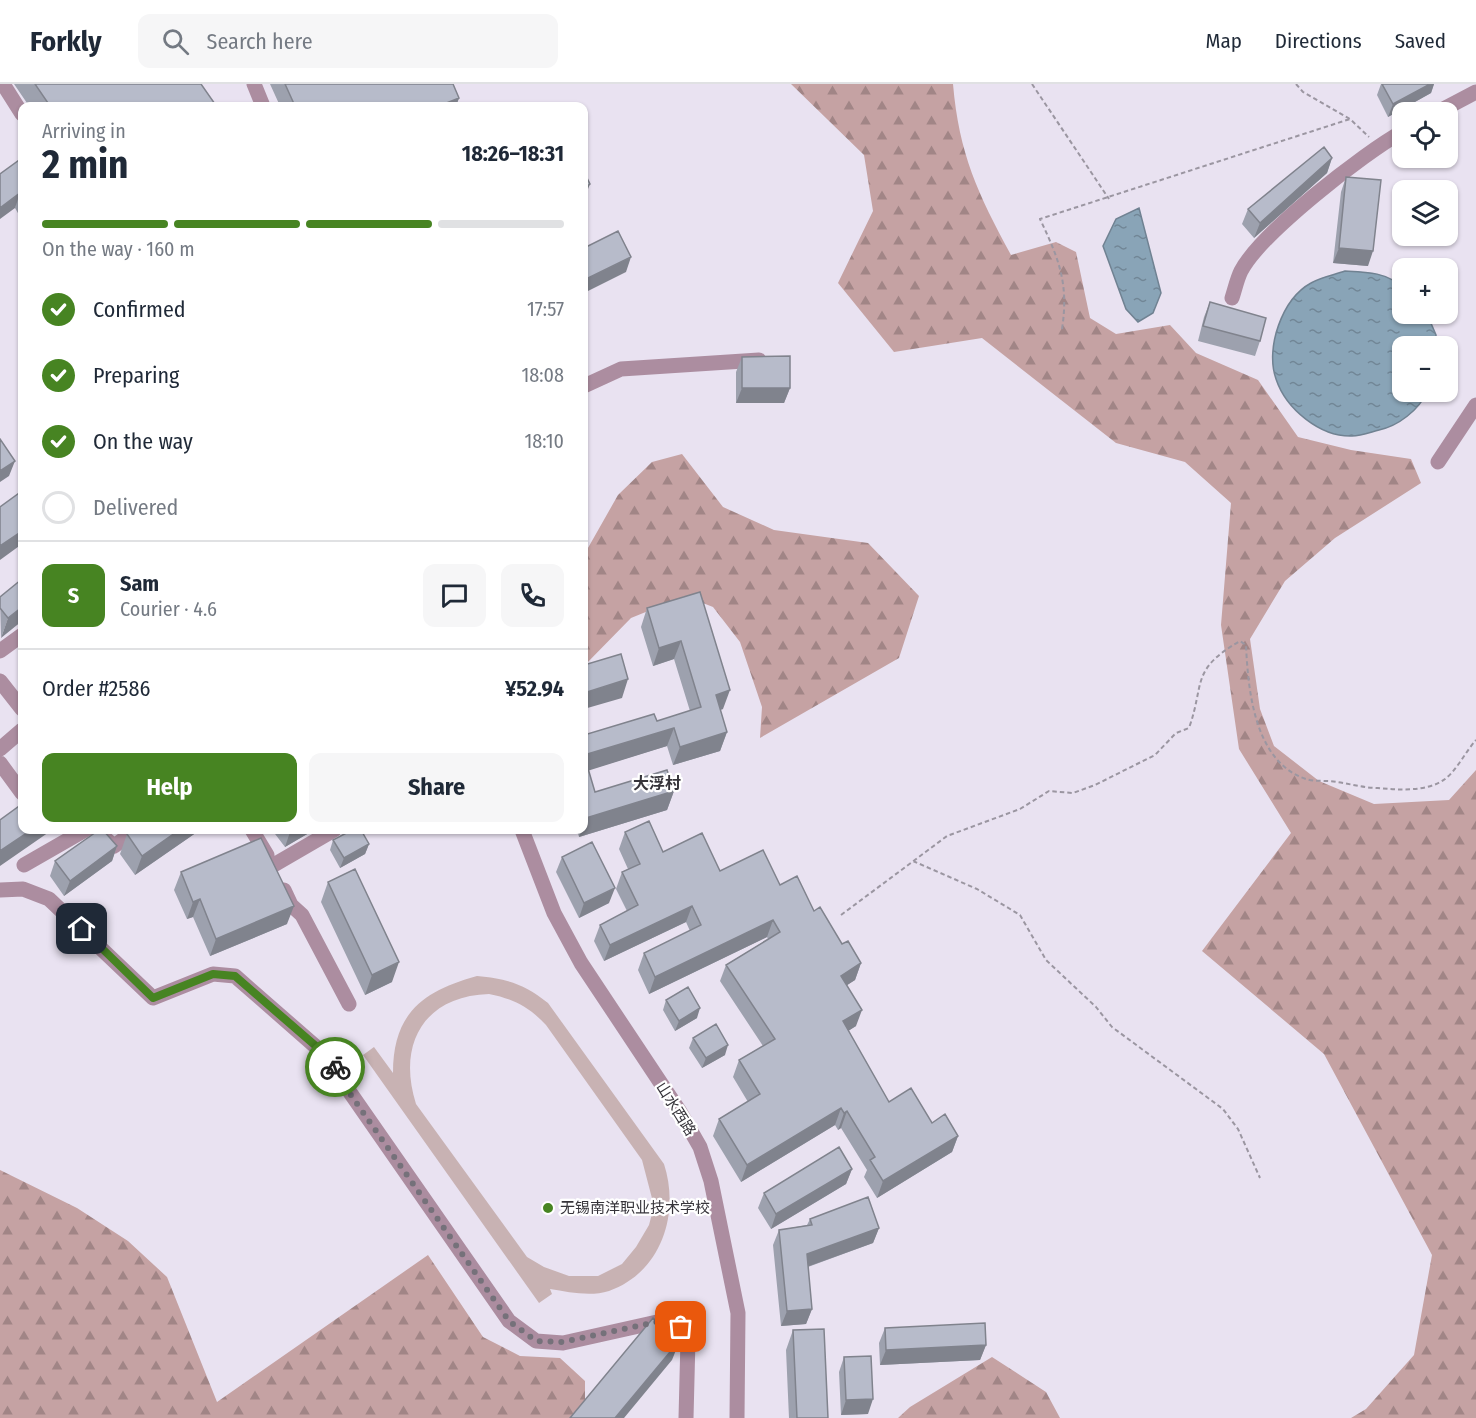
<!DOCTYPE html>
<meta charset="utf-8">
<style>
body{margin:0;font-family:"Fira Sans Condensed","Noto Sans SC",sans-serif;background:#f6f6f7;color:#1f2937;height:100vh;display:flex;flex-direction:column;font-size:22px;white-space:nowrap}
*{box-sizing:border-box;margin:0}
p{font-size:20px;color:#747a83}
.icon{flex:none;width:33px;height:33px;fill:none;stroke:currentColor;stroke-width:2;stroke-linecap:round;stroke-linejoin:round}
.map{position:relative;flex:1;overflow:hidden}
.details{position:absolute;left:18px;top:18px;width:570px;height:732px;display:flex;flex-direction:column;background:#fff;border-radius:12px;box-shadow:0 2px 4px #0004}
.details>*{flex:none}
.fabs{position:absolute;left:1392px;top:18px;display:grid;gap:12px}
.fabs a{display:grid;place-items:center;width:66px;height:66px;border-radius:12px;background:#fff;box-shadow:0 2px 4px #0004;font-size:30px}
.pin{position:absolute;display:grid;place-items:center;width:51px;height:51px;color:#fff;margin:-26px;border-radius:12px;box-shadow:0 3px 9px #0006}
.courier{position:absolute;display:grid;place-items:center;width:60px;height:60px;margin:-30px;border:4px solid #478422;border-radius:50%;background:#fff;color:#222;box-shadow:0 2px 8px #0007}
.head em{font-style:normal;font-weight:700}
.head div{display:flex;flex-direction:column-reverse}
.head{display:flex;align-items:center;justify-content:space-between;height:102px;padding:0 24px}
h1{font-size:39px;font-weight:700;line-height:45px}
.bar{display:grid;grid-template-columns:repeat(4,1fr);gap:9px 6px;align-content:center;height:72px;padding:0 24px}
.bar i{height:8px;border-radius:4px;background:#e0e1e3}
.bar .on{background:#478422}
.bar p{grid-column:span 4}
.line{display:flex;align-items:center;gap:15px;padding:0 24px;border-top:2px solid #e0e1e3}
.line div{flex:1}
.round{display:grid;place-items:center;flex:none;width:63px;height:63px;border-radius:12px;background:#f6f6f7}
ol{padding:0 24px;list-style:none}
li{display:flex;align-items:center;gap:18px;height:66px}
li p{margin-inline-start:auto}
li .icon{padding:6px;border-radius:50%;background:#478422;color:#fff;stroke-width:4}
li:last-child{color:#747a83}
li i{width:33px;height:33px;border:3px solid #e0e1e3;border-radius:50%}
.action{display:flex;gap:12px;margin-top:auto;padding:12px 24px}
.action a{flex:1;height:69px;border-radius:12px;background:#478422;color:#fff;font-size:24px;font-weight:700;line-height:69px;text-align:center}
.action a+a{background:#f6f6f7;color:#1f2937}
header{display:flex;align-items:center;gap:36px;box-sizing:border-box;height:84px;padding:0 30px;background:#fff;border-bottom:2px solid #e0e1e3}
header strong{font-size:28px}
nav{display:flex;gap:33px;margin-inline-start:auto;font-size:21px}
.search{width:420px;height:54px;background:#f6f6f7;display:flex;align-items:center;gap:15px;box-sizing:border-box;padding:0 21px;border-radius:12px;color:#747a83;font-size:22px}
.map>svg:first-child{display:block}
</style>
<header>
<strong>Forkly</strong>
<div class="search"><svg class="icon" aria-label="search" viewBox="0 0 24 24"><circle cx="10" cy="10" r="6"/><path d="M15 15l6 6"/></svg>Search here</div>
<nav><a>Map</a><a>Directions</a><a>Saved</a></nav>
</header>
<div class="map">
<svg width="1476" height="1334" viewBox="0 0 1476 1334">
<defs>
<pattern id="forest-firs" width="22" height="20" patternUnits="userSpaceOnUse" patternTransform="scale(1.5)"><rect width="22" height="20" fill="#c5a2a3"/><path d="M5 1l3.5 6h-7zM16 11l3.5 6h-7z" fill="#a18586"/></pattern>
<pattern id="water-ripples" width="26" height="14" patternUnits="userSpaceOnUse" patternTransform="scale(1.5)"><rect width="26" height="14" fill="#89a4b7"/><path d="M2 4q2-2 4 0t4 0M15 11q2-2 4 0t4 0" fill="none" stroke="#718696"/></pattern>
</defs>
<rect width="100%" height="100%" fill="#e9e2f1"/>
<!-- forest -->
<path fill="url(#forest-firs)" d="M791,0H953C959,70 978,110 1011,171L1056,158L1076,168L1090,234L1116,250L1170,241L1196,269L1258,296L1298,353L1351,366L1411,375L1421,399L1335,454L1285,497L1250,555L1260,625L1274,662L1319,697L1374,720L1449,716L1476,686V1334H1351L1366,1325L1414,1271L1432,1171L1324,970L1202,867L1291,749L1239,665L1221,541L1231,419L1185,378L1116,359L982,254L894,268L838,199L873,127L864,71Z
M682,370L723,423L774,446L868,459L919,512L899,574L760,654L762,623L740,558L713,523L685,512L631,534L584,582V471L618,411L652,378Z
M0,1086L77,1124L128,1157L167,1193L217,1318L428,1171L483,1253L520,1272L560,1274L585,1297V1320L572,1334H0Z
M992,1273L1046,1308L1060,1334H898L910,1323Z"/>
<!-- pitch -->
<path fill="#c8b2b3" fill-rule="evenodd" d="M477,892C508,895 524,900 548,919L664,1080C680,1129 662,1188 609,1207C590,1213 569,1208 550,1205L552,1210L539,1219L363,971L374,963L393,989C393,929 423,907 477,892ZM489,910C514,915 529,923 546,941L642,1076L654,1122L649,1141L636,1163L622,1180L598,1192H569L544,1183L527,1173L416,1020C397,960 424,912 489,910Z"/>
<!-- water -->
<path fill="url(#water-ripples)" stroke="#708292" stroke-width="1.5" d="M1139,124L1161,209L1153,229L1138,238L1126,225L1103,162L1116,135Z
M1345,187C1366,188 1386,188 1402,203V230H1427L1436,251V262H1402V308H1427C1419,326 1398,342 1379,346C1371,348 1361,352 1352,352C1320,353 1286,325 1276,295C1265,264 1282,215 1311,199C1321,193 1334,191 1345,187Z"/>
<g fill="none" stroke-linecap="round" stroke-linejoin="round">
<!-- path -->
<path stroke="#9b96a1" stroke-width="2" stroke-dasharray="4.5 3" stroke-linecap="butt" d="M1032,0L1109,115
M1296,0L1303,8L1350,35L1369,53
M1062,245C1069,200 1059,175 1040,135L1350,35
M913,777L977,805L1020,831L1046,876L1096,923L1112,943L1223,1025L1238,1045L1260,1094
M841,831L947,752L1020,725L1049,707L1073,709L1095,701L1155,671L1176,649L1189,644C1205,599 1190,586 1240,557L1246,561C1248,605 1254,678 1306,695C1315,698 1327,696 1337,698C1351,700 1364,704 1378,704C1398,706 1428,708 1445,695C1457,686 1466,667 1476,656"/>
<!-- minor -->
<path stroke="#ac8da0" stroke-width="15" d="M3,0L22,30
M254,0L263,22
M1438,28L1476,8
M1232,214C1235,205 1237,195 1241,187C1261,149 1364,69 1402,48
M584,302L621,285L759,276
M1438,378L1476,321
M0,567L22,551
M0,597L22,625
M0,665L22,646
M0,679L22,709
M96,746L114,762L137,746
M252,746L267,771
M522,746L554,829L581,879L680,1028L700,1063L711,1097L738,1229L737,1334
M24,781L85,746
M272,782L334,746
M0,806L23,805L49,815L153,914L213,890L235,892L331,976L340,994L509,1237L536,1257L563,1259L657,1238L681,1243L688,1255L686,1334
M284,806L291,821L302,831L349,920"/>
</g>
<!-- wall -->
<path fill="#9da1ae" d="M14,0H201L214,22H29Z
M270,0H453L459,14L456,22H280Z
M1381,0H1434L1431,9L1388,33L1377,11Z
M22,74V136L15,124Z
M1332,74L1327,89L1254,154L1242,140L1248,125Z
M1346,93L1368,182L1333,179L1341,108Z
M1210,218L1260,257L1255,272L1198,257L1204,233Z
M742,273L790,304L784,319H736V288Z
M22,495L1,554L0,513Z
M700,508L723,625L720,626L727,648L720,667L673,681L667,662L588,686L595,708L674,707L667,726L579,753L577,746H584V651L657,637L690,627L674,575L653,582L641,543L647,524Z
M200,746L135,791L120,770L127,750Z
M272,746H314L285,763Z
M625,748L663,768L720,787L780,801L814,827L842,860L861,879L855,896L847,901L856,942L848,947L889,1018L958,1052L952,1068L877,1114L864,1093L867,1086L841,1044L838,1046L835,1041L741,1098L713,1052L719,1035L748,1018L733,993L739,976L763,962L720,897L726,881L768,855L767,853L649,910L638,886L644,869L690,847L686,838L604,877L594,857L600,841L627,827L616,805L622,788L628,785L619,765Z
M333,756L369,760L365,770L340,784L330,766Z
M117,762L112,777L64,812L50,792L55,777Z
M562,773L609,819L579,834L556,788Z
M181,788L287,840L210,872L193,833L187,835L174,806Z
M328,798L392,898L365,911L321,818Z
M666,916L697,934L675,947L663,926Z
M693,954L725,971L702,984L689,964Z
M852,1085L846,1100L771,1145L758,1124L764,1109Z
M810,1135L879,1144L873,1159L808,1183L812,1225L806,1240L781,1242L773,1161L779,1146L807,1141Z
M885,1244L986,1261L980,1276L880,1281L879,1259Z
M793,1246L828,1334H789L786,1266Z
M844,1273L868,1330L841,1331L839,1288Z"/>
<!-- shaded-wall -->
<path fill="#80838d" d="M1430,0H1434L1431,9L1388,33L1393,20Z
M459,14L456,22H439Z
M1332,74L1327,89L1254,154L1260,139Z
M590,100L584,115V116V104Z
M20,109L15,124L0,135V124Z
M1339,164L1373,167L1368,182L1333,179Z
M631,173L626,188L584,209V196Z
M742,304H790L784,319H736Z
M15,377L9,392L0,398V387Z
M22,447V460L0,476V462Z
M22,523V537L1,554L8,534Z
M681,557L674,575L653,582L659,564Z
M628,595L622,614L584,625V609Z
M730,606L723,625L709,629L716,611Z
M674,644L667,662L584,688V671Z
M727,648L720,667L673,681L680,663Z
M674,707L667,726L579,753L581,746H584V740L586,734Z
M31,746H52L0,782V767Z
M179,746H200L135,791L142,772Z
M295,746H314L285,763L290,748Z
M369,760L365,770L340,784L344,774Z
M117,762L112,777L64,812L70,797Z
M615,804L609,819L579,834L584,819Z
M200,815L193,833L187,835L193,818Z
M294,822L287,840L210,872L216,855Z
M692,822L686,838L604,877L610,861Z
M773,836L767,853L649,910L655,893Z
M399,878L392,898L365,911L372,891Z
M861,879L855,896L835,909L841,892Z
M700,924L697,934L675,947L679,937Z
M862,926L856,942L837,954L843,937Z
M728,961L725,971L702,984L706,974Z
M841,1024L835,1041L741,1098L747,1081Z
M847,1027L841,1044L838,1046L844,1029Z
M958,1052L952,1068L877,1114L883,1097Z
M852,1085L846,1100L771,1145L776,1130Z
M879,1144L873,1159L801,1185L807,1170Z
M812,1225L806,1240L781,1242L787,1227Z
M680,1256L672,1276L624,1334H615Z
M986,1261L980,1276L880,1281L886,1266Z
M873,1315L868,1330L841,1331L846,1316Z"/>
<!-- building -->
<path fill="#b7bbca" stroke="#80838d" stroke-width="1.5" d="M35,0H201L215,20L212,22H50Z
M285,0H453L459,14L439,22H295Z
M1382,0H1430L1393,20Z
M1324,63L1332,74L1260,139L1248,125Z
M22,74V113L20,109L0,124V90Z
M584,88L590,100L584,104Z
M1346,93L1381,96L1373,167L1339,164Z
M618,147L631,173L584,196V164Z
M1210,218L1266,234L1260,257L1203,242Z
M790,272V304H742V273Z
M0,355L15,377L0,387Z
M22,407V447L0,462V423Z
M22,495V523L8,534L0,524V513Z
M700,508L730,606L716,611L727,648L680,663L674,644L584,671L595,708L667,686L674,707L586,734L584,727V651L654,630L657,637L701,623L681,557L659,564L647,524Z
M621,570L628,595L584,609V581Z
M22,720V746H31L0,767V736Z
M649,737L663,768L702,749L720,787L763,766L780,801L797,792L814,827L820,823L842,860L848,857L861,879L841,892L862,926L843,937L889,1018L911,1004L932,1039L945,1030L958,1052L883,1097L870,1076L875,1073L847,1027L844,1029L841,1024L747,1081L719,1035L760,1010L739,976L775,955L726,881L780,848L773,836L655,893L644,869L701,841L692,822L610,861L600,841L638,821L622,788L640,780L625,748Z
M99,746H103L117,762L70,797L55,777Z
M133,746H179L142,772L127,750Z
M352,746H361L369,760L344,774L333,756Z
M261,754L294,822L216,855L200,815L193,818L181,788Z
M592,758L615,804L584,819L562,773Z
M355,785L399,878L372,891L328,798Z
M688,903L700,924L679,937L666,916Z
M716,940L728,961L706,974L693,954Z
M839,1063L852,1085L776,1130L764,1109Z
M868,1113L879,1144L807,1170L812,1225L787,1227L779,1146L812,1141L810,1135Z
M653,1234L680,1256L615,1334H570Z
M985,1239L986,1261L886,1266L885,1244Z
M824,1245L828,1334H797L793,1246Z
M871,1272L873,1315L846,1316L844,1273Z"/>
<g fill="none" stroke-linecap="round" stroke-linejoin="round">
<!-- done -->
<path stroke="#75717a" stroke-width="6" stroke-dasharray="0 10.8" d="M335,983L339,994L509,1237L536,1257L563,1258L657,1238L681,1243"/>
<!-- route -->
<path stroke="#478422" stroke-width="8" d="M82,845L153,914L213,890L235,892L332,976L335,983"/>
</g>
<!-- markers -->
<circle fill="#478422" stroke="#fff" stroke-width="2" cx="548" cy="1124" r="6"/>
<g text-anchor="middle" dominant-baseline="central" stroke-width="4.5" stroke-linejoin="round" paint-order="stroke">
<!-- street labels -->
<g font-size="15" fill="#36343a" stroke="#fff">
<text transform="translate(676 1025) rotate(58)">山水西路</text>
</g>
<!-- poi labels -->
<g font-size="15" fill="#36343a" stroke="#fff" text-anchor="start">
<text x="560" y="1124">无锡南洋职业技术学校</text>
</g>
<!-- neighbourhood labels -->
<g font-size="16" font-weight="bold" fill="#36343a" stroke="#fff">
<text x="657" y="699">大浮村</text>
</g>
</g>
</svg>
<div class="fabs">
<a><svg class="icon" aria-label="locate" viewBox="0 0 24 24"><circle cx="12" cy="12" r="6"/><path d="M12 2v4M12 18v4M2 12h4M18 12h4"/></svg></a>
<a><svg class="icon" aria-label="layers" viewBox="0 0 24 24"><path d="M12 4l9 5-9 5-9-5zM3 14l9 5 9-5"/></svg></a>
<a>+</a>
<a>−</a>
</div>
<div class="pin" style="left:681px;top:1243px;background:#ea580c"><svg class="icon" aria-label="bag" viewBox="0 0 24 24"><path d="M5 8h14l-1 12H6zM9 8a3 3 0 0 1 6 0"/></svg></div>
<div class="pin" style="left:82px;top:845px;background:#1f2937"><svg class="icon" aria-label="home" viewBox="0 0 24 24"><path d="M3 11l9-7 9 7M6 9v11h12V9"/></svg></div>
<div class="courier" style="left:335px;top:983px"><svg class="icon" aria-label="bike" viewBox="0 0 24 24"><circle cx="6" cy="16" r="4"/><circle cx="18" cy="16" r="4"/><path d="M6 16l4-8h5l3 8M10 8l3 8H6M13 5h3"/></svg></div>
<section class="details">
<div class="head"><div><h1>2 min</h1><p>Arriving in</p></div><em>18:26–18:31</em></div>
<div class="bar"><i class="on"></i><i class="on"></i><i class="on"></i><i></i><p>On the way · 160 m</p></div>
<ol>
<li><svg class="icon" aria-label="check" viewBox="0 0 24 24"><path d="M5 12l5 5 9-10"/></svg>Confirmed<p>17:57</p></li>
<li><svg class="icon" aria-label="check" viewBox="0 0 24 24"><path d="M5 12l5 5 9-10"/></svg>Preparing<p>18:08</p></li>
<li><svg class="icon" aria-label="check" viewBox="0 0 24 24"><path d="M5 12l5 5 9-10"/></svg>On the way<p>18:10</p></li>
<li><i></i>Delivered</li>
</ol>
<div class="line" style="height:108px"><b class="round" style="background:#478422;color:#fff">S</b><div><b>Sam</b><p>Courier · 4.6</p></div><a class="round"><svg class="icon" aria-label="chat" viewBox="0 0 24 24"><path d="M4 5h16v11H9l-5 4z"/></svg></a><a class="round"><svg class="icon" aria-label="phone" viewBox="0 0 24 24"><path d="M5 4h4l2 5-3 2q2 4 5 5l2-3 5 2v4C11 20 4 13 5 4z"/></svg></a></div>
<div class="line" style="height:78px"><div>Order #2586</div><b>¥52.94</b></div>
<div class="action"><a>Help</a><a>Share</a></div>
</section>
</div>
